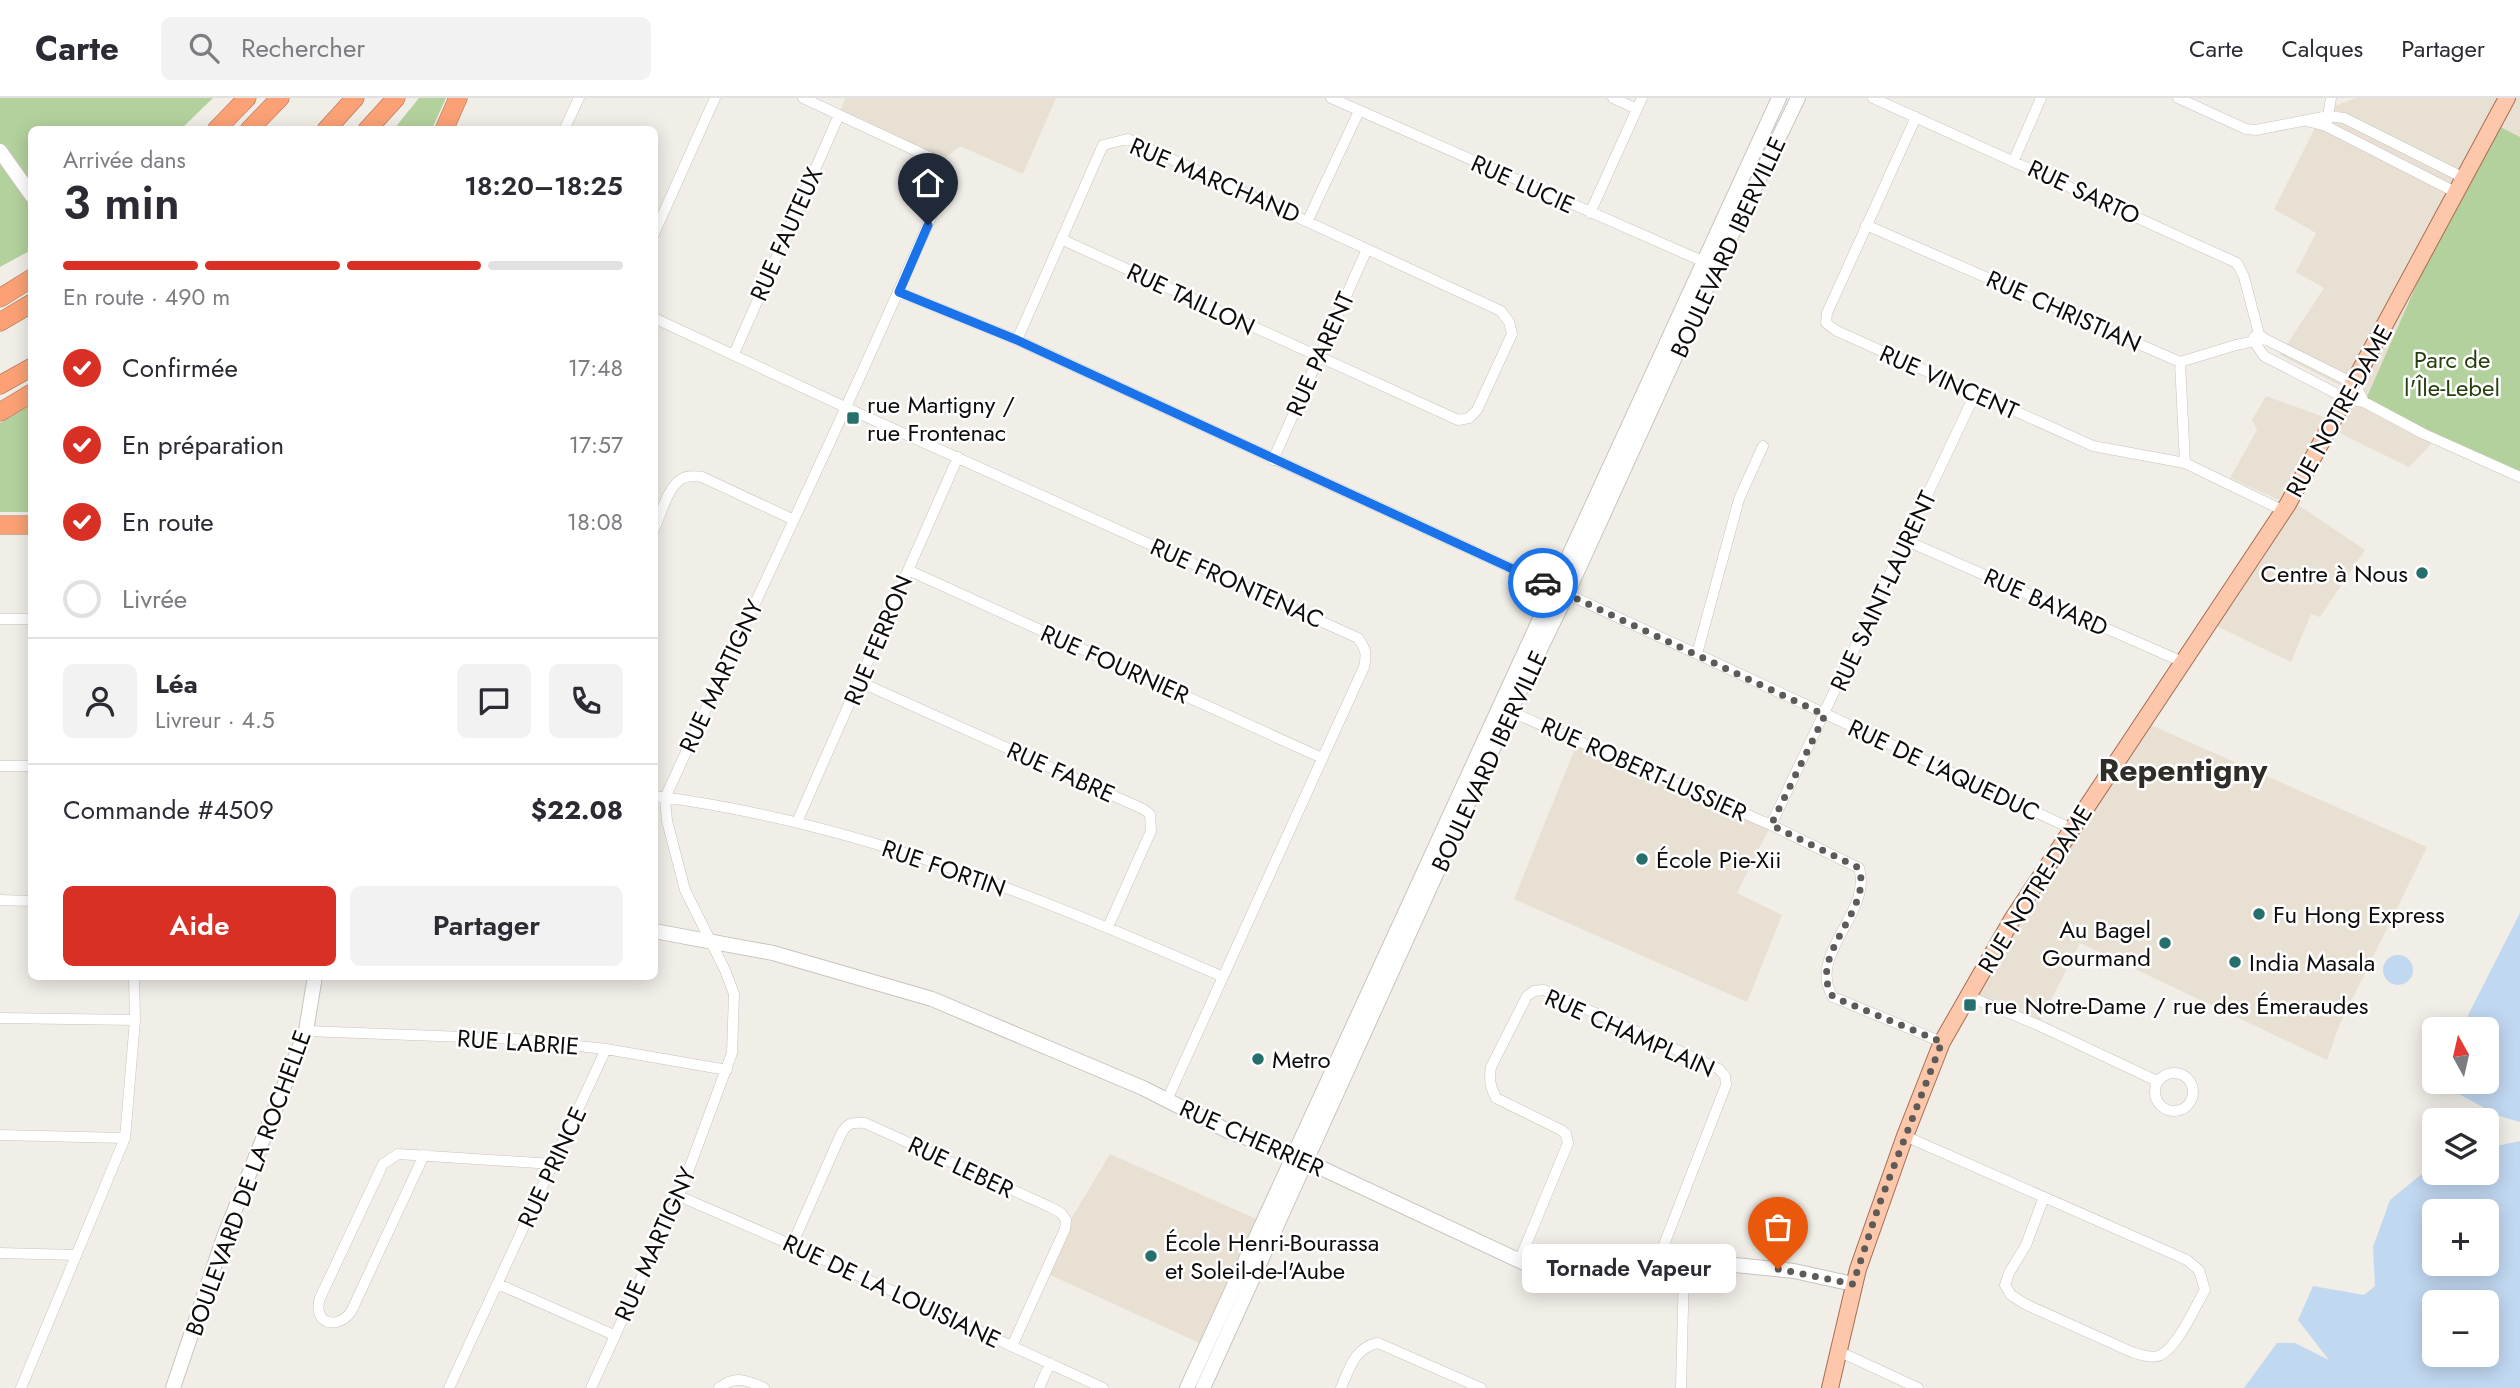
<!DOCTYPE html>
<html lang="fr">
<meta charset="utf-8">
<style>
body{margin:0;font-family:Jost,sans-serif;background:#f2f2f3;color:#2b2b33;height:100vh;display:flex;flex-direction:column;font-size:26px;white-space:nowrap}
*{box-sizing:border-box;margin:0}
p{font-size:23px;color:#7c7c81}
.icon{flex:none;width:38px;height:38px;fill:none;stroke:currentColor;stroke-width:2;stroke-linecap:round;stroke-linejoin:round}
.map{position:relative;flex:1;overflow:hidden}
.drawer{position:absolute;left:28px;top:28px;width:630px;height:854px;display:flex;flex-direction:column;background:#fff;border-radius:10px;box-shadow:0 4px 18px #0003}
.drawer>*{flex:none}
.needle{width:46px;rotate:352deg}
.controls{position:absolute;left:2422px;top:919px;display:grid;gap:14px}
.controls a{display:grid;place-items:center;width:77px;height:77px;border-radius:10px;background:#fff;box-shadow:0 4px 18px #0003;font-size:35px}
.pin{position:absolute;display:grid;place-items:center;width:60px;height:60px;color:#fff;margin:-72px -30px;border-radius:50% 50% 50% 0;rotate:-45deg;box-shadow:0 0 7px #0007}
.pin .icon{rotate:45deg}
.courier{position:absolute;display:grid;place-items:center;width:70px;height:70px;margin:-35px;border:5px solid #1a73e8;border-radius:50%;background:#fff;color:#222;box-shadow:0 2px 9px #0007}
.bubble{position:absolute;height:49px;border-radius:10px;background:#fff;box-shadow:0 4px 18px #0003;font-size:23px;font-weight:600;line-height:49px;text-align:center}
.headline em{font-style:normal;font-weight:600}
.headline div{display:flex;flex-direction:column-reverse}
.headline{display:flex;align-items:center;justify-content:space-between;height:119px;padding:0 35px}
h1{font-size:46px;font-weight:600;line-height:52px}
.bar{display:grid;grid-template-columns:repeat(4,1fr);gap:10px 7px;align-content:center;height:84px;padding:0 35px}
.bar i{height:9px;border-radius:5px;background:#e1e1e2}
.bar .selected{background:#d93025}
.bar p{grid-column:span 4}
.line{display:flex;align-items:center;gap:18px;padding:0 35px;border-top:2px solid #e1e1e2}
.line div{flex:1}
.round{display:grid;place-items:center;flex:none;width:74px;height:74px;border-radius:10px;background:#f2f2f3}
ol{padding:0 35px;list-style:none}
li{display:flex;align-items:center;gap:21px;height:77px}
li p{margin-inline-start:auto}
li .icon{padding:7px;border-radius:50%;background:#d93025;color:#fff;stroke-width:4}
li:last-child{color:#7c7c81}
li i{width:38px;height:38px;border:4px solid #e1e1e2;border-radius:50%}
.primary-button{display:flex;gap:14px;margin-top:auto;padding:14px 35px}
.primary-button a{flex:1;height:80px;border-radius:10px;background:#d93025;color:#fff;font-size:28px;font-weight:600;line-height:80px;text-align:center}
.primary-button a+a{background:#f2f2f3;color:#2b2b33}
header{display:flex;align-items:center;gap:42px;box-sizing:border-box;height:98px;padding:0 35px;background:#fff;border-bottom:2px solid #e1e1e2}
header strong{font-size:33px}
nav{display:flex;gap:38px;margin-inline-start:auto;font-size:24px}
.search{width:490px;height:63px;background:#f2f2f3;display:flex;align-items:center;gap:18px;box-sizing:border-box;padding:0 24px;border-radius:10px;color:#7c7c81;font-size:26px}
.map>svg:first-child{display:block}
</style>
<header>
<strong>Carte</strong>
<div class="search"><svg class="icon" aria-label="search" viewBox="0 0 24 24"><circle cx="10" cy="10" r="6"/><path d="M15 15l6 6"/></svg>Rechercher</div>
<nav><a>Carte</a><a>Calques</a><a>Partager</a></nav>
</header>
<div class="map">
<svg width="2520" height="1290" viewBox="0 0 2520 1290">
<rect width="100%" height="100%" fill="#f1ede7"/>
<!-- built -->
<path fill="#e8e0d3" d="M845,0H1056L1023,76L960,48L940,64L839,17Z
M2356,0H2520V39L2496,26L2434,343L2409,369L2335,333L2294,404L2365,452L2320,519L2311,516L2291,564L2210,525L2288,406L2230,380L2257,332L2252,322L2266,298L2324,319L2341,288L2280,257L2324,190L2296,174L2316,135L2274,111L2324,12Z
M2144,624L2427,749L2339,928L2327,962L2080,845L2038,927L1968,898Z
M1578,643L1771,727L1737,795L1782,817L1747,904L1514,801Z
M1110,1056L1263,1124L1206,1248L1046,1175L1065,1131Z"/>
<!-- green -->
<path fill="#b3d19d" d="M0,0H213L181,31L32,32L31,152L0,169Z
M419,0H446L432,31H394Z
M2495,26L2520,39V383L2363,308L2457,95Z
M31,307V414H0V325Z"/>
<!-- water -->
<path fill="#c1d8f1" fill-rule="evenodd" d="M2520,815V1024L2499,1018L2437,984H2487V931H2461Z
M2383 872a15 15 0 1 1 30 0a15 15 0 1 1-30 0Z
M2520,1043V1290H2244L2277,1245H2295L2329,1262L2298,1222L2313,1188L2364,1197L2375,1188L2373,1149L2390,1102L2434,1066V1074H2487V1050ZM2434,1113H2487V1166H2434ZM2434,1204H2487V1256H2434Z"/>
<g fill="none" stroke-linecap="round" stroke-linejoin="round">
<defs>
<path id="street" d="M1331,0L1709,166
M1613,0L1637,11
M1873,0L2237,165L2244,179L2259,236L2265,241L2355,286L2364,304
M2178,0L2246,31L2256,32L2328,18L2344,20L2464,80
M1916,19L1827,215L1826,225L1837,233L2093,348L2185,365L2284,413
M2307,23L2326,28L2457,95
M2327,24L2331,0
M564,32L579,0
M2014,62L2041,0
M1590,115L1642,0
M1308,122L1359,13
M1866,127L2180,264L2236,247L2265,241
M654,136L715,0
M899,194L1017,242L1697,556L2072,731
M654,220L847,310L1358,540C1366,551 1367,556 1364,569L1167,1002
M2254,239L2255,245L2264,258L2347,301L2364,304L2424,336L2520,379
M1017,242L1103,47L1128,41L1501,213L1509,224L1512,236L1477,312L1469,320L1458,322L1063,142
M734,256L839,17
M2180,264L2185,365
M1273,362L1367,151
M654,431C661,417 667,391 680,382C686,377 695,378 702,379L792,421
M1907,443L2185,565
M908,472L1322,660
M0,521H32
M1697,556L1739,401L1763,348
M860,584L1143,711L1150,716L1151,733L1108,829
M1507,612L1771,727L1859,770C1873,814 1806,857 1833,899L1942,944
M0,668H32
M654,698C853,723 1040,799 1221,878
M797,724L958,359
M1771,727L1975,296
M0,802L32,803
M1968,898L2038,927L2157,983
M0,920L135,922
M306,933L515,941L606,951L727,972
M2155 994a19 19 0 1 1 38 0a19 19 0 1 1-38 0Z
M0,1037L125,1040
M1905,1038L2187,1162L2199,1172L2205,1192C2195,1209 2178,1248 2161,1257C2152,1261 2143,1257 2134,1255L2025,1206L2011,1197L2005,1187L2009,1175L2026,1147L2044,1099
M424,1057L351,1214C336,1233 312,1225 320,1200L383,1066L398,1056L553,1066
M679,1098L792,1147L1103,1290
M792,1147L841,1036C847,1025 852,1024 865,1025L1050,1109L1061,1115L1066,1122L1065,1131L1012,1248
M0,1155L75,1157
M1520,1161L1568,1045L1566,1036L1561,1032L1496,1000C1490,989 1489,981 1491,969L1527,898L1534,893L1544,892L1719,971L1725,978L1726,987L1653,1175
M498,1186L614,1237
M1838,1253L1918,1290
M21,1290L125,1040L135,922L134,878
M449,1290L606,951
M591,1290L679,1098L732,955L734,896L725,872L685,792L667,723L665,700C759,494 858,290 947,82L946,72L940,64L803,0
M719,1290C735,1277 747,1282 764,1290
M1039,1290L1050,1265
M1341,1290C1349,1271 1355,1249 1378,1245L1481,1290
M1681,1290L1684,1169"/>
<path id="secondary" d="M0,53L32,98
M654,833L773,855L932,901L1143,990L1230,1034L1289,1055L1535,1170L1581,1182H1612L1684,1169L1725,1166L1794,1173L1853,1186
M173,1290L224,1139L306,933L315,878
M1187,1290L1779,0
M1203,1290L1510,613L1567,496L1716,169L1798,0"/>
<path id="primary" d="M1830,1290L1858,1171L1905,1038L1942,944L2013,820L2288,406L2507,0"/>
<path id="highway" d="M216,32L247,0
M249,32L280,0
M326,32L355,0
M367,32L396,0
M444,32L458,0
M0,200L32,180
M0,224L32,205
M0,287L32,269
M0,314L32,295
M0,427H32"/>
</defs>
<!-- street casing -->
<use href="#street" stroke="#c8c4be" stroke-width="11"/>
<!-- secondary casing -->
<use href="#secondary" stroke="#c8c4be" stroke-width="16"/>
<!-- primary casing -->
<use href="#primary" stroke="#a86d50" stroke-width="18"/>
<!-- highway casing -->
<use href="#highway" stroke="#a86d50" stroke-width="19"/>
<!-- street -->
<use href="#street" stroke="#fff" stroke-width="10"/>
<!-- secondary -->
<use href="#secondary" stroke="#fff" stroke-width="14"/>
<!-- primary -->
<use href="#primary" stroke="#fdc7ac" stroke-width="16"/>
<!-- highway -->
<use href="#highway" stroke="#fba175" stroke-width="18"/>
</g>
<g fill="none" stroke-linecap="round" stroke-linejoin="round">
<!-- done -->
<path stroke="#5d5b58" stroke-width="7" stroke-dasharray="0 12.6" d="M1543,485L1825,617L1771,727L1859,770C1873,814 1806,856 1833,899L1942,944L1879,1107L1853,1186L1778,1171"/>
<!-- route -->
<path stroke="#1a73e8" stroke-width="9" d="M928,127L899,194L1017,242L1543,485"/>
</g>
<!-- markers -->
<g fill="#256f6c" stroke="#fff" stroke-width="2.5">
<rect x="846" y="313" width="14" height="14" rx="3.5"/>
<circle cx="2422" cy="475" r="7"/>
<circle cx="1642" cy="761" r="7"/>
<circle cx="2259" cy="816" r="7"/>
<circle cx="2165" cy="845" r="7"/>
<circle cx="2235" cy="864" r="7"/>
<rect x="1963" y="900" width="14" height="14" rx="3.5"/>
<circle cx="1258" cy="961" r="7"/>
<circle cx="1151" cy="1158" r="7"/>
</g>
<g text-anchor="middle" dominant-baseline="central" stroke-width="5" stroke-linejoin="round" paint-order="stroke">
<!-- street labels -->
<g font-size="24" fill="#0e0c0b" stroke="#fff">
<text transform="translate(1215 82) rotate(23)">RUE MARCHAND</text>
<text transform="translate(1523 86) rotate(24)">RUE LUCIE</text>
<text transform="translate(2084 94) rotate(25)">RUE SARTO</text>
<text transform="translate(786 136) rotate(-66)">RUE FAUTEUX</text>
<text transform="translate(1728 149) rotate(-65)">BOULEVARD IBERVILLE</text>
<text transform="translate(1191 201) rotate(25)">RUE TAILLON</text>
<text transform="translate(2064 213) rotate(24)">RUE CHRISTIAN</text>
<text transform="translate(1320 256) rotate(-66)">RUE PARENT</text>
<text transform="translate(1949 284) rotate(24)">RUE VINCENT</text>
<text transform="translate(2339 313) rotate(-61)">RUE NOTRE-DAME</text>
<text transform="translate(1237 485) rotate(24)">RUE FRONTENAC</text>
<text transform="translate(1883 493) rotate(-65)">RUE SAINT-LAURENT</text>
<text transform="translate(2046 504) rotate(24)">RUE BAYARD</text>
<text transform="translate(878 542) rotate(-67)">RUE FERRON</text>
<text transform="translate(1115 566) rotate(24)">RUE FOURNIER</text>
<text transform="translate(721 578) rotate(-65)">RUE MARTIGNY</text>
<text transform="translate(1489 663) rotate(-65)">BOULEVARD IBERVILLE</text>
<text transform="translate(1644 671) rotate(24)">RUE ROBERT-LUSSIER</text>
<text transform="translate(1944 672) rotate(25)">RUE DE L'AQUEDUC</text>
<text transform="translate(1061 674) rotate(24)">RUE FABRE</text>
<text transform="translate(944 770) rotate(19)">RUE FORTIN</text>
<text transform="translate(2035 791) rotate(-58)">RUE NOTRE-DAME</text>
<text transform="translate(1630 935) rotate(24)">RUE CHAMPLAIN</text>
<text transform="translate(518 944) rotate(4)">RUE LABRIE</text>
<text transform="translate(1252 1040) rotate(24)">RUE CHERRIER</text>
<text transform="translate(552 1069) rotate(-65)">RUE PRINCE</text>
<text transform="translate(961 1069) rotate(25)">RUE LEBER</text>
<text transform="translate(248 1085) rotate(-70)">BOULEVARD DE LA ROCHELLE</text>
<text transform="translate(655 1146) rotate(-66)">RUE MARTIGNY</text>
<text transform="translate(892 1193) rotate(25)">RUE DE LA LOUISIANE</text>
</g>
<!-- park labels -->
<g font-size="24" fill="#26400c" stroke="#fff">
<text x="2452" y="261">Parc de<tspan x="2452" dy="28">l'Île-Lebel</tspan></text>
</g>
<!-- poi labels -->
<g font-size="24" fill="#0e0c0b" stroke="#fff" text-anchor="start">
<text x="867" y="306">rue Martigny /<tspan x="867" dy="28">rue Frontenac</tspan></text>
<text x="2408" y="475" text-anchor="end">Centre à Nous</text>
<text x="1656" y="761">École Pie-Xii</text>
<text x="2273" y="816">Fu Hong Express</text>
<text x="2151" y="831" text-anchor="end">Au Bagel<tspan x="2151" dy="28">Gourmand</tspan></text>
<text x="2249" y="864">India Masala</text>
<text x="1984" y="907">rue Notre-Dame / rue des Émeraudes</text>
<text x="1272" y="961">Metro</text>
<text x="1165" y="1144">École Henri-Bourassa<tspan x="1165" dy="28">et Soleil-de-l'Aube</tspan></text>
</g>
<!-- district labels -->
<g font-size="32" font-weight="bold" fill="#302d28" stroke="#fff">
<text x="2183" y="672">Repentigny</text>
</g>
</g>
</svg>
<div class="controls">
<a><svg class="needle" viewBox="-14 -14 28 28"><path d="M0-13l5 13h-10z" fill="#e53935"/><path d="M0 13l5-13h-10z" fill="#7c7c81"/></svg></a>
<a><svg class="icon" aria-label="layers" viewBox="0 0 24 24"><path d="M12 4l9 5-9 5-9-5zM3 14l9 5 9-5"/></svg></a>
<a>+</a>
<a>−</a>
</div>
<div class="pin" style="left:1778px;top:1171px;background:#ea580c"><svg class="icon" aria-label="bag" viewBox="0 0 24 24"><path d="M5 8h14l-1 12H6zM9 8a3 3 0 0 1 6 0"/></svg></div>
<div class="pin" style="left:928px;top:127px;background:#1f2937"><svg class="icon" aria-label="home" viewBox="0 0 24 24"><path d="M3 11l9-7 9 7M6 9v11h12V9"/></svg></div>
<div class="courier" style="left:1543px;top:485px"><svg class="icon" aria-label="car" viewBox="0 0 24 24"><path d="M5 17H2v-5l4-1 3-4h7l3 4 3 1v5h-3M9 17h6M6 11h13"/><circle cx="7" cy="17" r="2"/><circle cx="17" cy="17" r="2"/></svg></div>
<div class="bubble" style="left:1522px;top:1146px;width:214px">Tornade Vapeur</div>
<section class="drawer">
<div class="headline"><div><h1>3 min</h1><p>Arrivée dans</p></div><em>18:20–18:25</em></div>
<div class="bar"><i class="selected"></i><i class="selected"></i><i class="selected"></i><i></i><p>En route · 490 m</p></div>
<ol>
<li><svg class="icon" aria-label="check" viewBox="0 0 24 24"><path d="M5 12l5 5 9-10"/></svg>Confirmée<p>17:48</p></li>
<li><svg class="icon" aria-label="check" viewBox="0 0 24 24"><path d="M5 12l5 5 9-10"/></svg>En préparation<p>17:57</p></li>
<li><svg class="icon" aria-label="check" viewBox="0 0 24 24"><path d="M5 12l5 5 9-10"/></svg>En route<p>18:08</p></li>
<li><i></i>Livrée</li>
</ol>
<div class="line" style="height:126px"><a class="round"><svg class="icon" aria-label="person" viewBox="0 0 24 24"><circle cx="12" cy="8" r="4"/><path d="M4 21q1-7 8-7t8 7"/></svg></a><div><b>Léa</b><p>Livreur · 4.5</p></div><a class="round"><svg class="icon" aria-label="chat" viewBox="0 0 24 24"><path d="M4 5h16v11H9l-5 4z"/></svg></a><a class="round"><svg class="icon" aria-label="phone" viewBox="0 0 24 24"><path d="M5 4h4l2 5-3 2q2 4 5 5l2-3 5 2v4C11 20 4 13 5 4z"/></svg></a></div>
<div class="line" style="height:91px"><div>Commande #4509</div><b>$22.08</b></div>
<div class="primary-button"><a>Aide</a><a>Partager</a></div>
</section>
</div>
